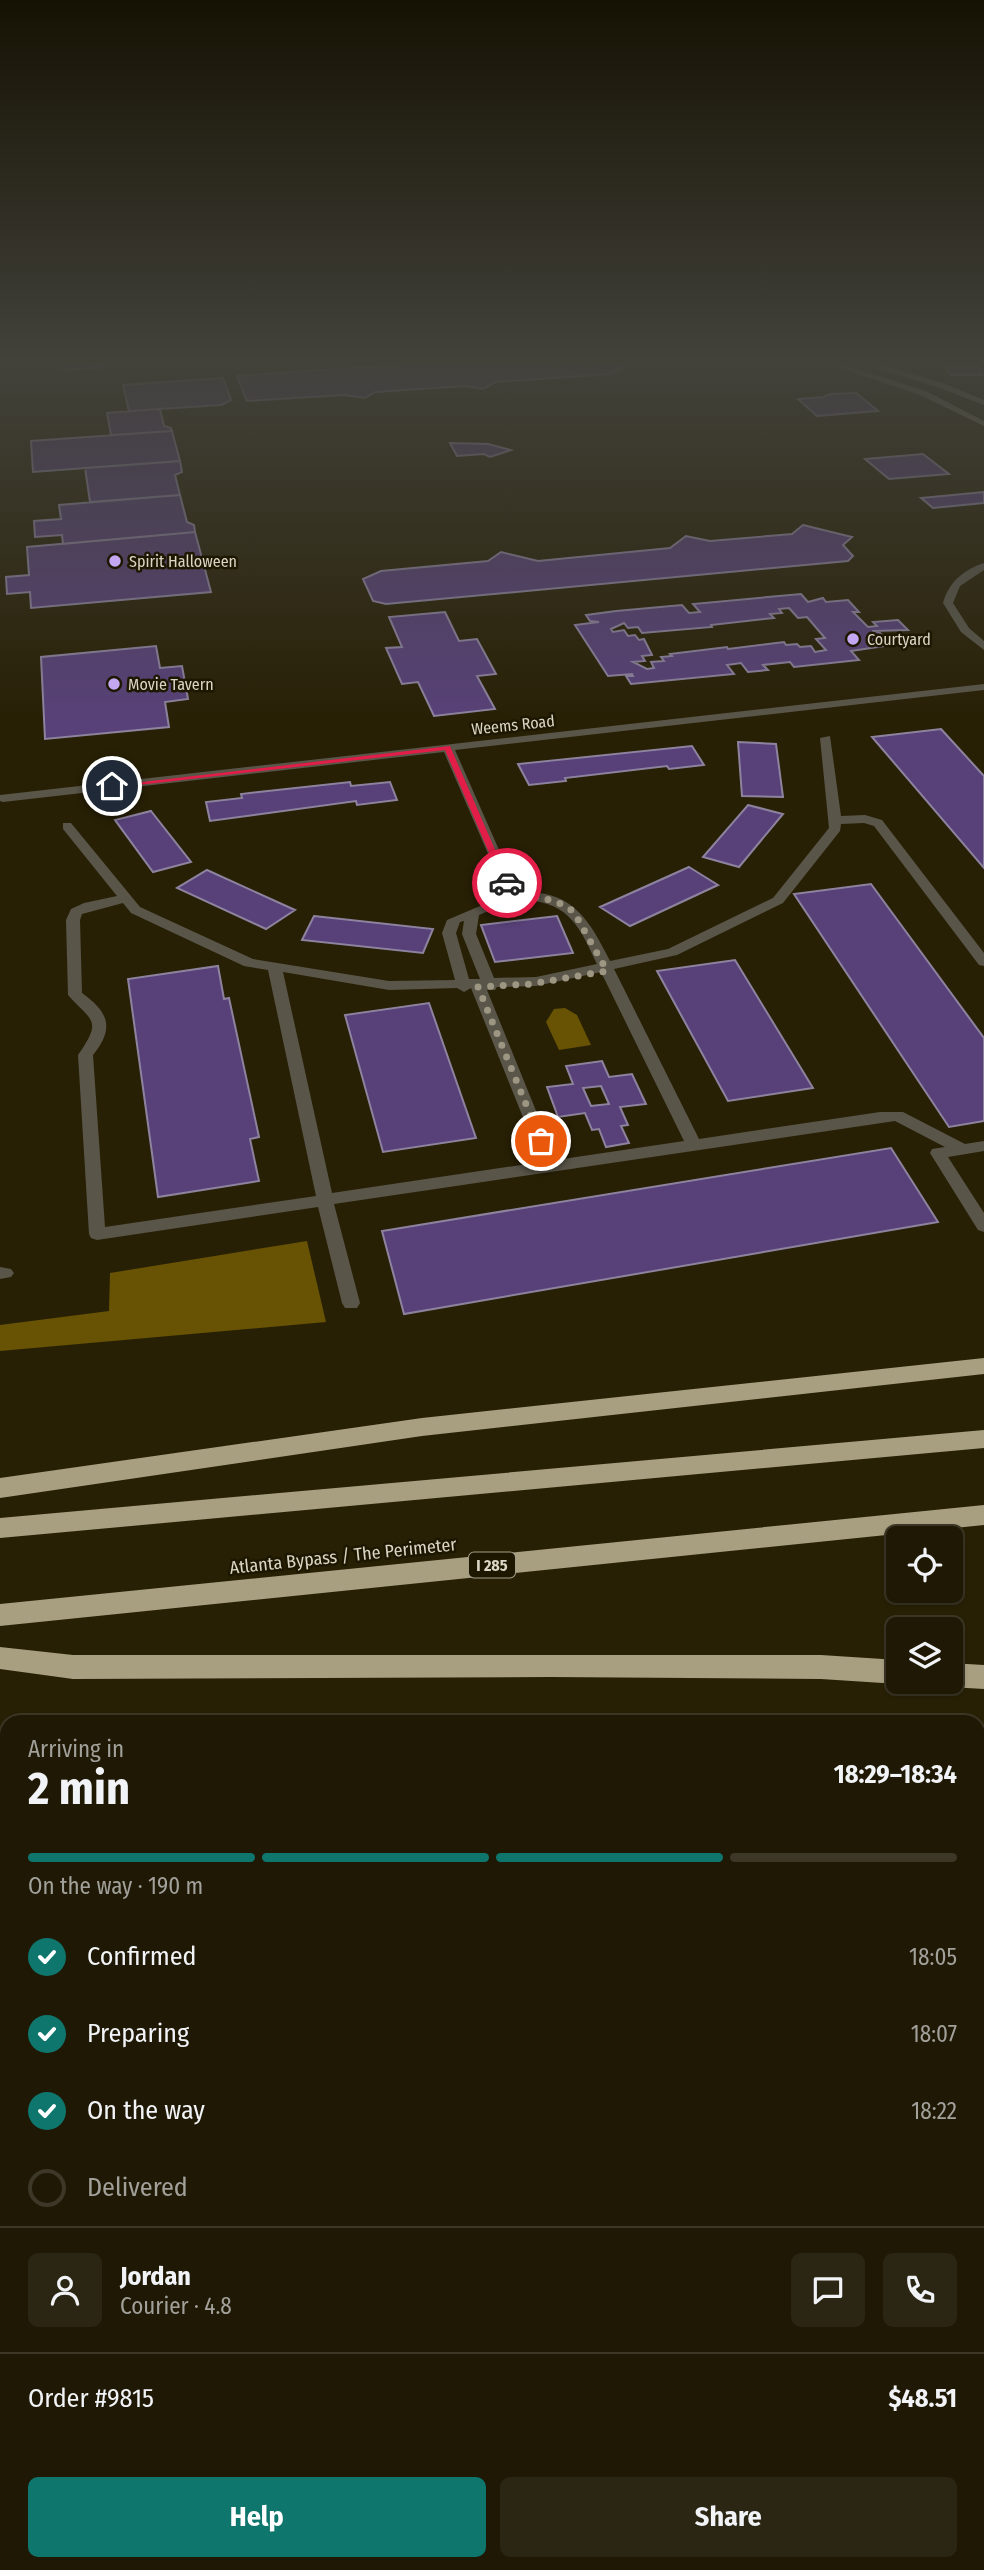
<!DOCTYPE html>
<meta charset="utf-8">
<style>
body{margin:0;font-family:"Fira Sans Condensed",sans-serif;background:#2b2513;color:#f1f3f6;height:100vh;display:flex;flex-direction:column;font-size:26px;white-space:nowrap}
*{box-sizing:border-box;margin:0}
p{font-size:23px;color:#a1a09a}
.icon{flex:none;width:38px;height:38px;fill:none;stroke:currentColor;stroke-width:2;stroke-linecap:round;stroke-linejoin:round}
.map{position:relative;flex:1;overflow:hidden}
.details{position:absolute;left:0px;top:1715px;width:985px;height:856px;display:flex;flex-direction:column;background:#1e1804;border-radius:21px 21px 0 0;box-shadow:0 2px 5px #0004,0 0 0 2px #3c3726}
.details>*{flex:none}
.controls{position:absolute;left:886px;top:1526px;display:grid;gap:14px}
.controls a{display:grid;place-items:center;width:77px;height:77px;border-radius:10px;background:#1e1804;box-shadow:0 2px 5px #0004,0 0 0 2px #3c3726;font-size:35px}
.pin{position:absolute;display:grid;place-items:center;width:60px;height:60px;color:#fff;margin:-30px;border:4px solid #fff;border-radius:50%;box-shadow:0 2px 7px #0007}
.courier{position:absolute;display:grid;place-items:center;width:70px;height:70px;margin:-35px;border:5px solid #e11d48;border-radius:50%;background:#fff;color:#222;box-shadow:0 2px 9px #0007}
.overview em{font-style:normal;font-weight:700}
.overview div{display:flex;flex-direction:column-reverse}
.overview{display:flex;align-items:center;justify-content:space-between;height:119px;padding:0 28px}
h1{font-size:46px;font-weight:700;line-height:52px}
.bar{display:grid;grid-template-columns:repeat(4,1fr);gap:10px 7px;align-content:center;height:84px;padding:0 28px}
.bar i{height:9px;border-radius:5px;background:#3c3726}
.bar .current{background:#0f766e}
.bar p{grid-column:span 4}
.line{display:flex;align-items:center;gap:18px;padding:0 28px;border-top:2px solid #3c3726}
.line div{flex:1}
.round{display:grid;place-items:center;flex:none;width:74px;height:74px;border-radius:10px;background:#2b2513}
ol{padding:0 28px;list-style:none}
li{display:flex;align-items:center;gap:21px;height:77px}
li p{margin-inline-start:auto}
li .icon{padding:7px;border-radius:50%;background:#0f766e;color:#fff;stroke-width:4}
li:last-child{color:#a1a09a}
li i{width:38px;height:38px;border:4px solid #3c3726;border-radius:50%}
.action{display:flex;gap:14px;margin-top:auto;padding:14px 28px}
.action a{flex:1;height:80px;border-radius:10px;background:#0f766e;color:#fff;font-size:28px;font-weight:700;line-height:80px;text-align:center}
.action a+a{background:#2b2513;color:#f1f3f6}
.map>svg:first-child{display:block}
</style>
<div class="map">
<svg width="984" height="2570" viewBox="0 0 984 2570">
<rect width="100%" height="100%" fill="#282005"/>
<!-- water -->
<path fill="#675303" d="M565,1008L577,1015L591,1045L559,1050L546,1022L554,1009Z
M307,1241L326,1322L0,1351V1325L109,1311L110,1273Z"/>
<!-- building -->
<path fill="#584178" stroke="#8d839f" stroke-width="2" fill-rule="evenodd" d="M63,362H103L104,367L64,370Z
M436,362L630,364L610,374L496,382L483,389L466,386L375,392L365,398L344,395L247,401L237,376Z
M945,366H978L983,375H950Z
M223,378L231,400L221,405L129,411L123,385Z
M856,393L878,411L817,416L798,399L824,397L830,394Z
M160,409L164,426L171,428L172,431L111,435L107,413Z
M172,431L180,461L33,472L31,441Z
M450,443L488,444L511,450L490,457L484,454L457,456Z
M923,454L949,474L889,479L865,459Z
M180,461L182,472L175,475L180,495L90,502L85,468Z
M984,492V503L933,508L921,498Z
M180,495L187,522L194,525L195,532L63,544L62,535L35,537L34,521L61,519L59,505Z
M803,525L852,537L843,545L853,556L848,561L386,604L373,601L363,579L381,571L488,561L501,552L538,561L670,548L686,536L710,541L792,534Z
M195,532L211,592L31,608L30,592L7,594L6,577L29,575L27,547Z
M801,594L808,602L823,598L826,602L848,600L859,612H853L868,627L877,626L873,622L898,620L908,630L872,631L879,632L891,645L851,651L859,660L794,667L790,662L763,665L768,670L748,672L741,663L727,665L734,674L631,684L626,676H633L632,674L608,676L575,625L599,622L590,621L586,615L616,611L682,605L689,613L700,612L693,604ZM789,608L798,618L807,617L825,638L816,639L826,650L815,652L811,646L800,647L797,644L786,645L784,642L728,649L727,647L670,654L672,656L661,657L664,661L651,662L654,668L647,669L633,662L645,661L642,656L652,655L644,639L639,640L635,635L628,636L624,630L613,632L611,629L624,623L628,628L638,627L642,633L712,627L711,625L774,618L770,614L782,613L779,609Z
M445,612L459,641L477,639L496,674L477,676L495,709L434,716L418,682L402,684L386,648L402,647L389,617Z
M156,646L160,668L182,666L188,699L165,702L169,727L45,739L41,657Z
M941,729L984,776V868L872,737Z
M738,742L776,744L783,797L742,796Z
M692,746L704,765L669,769L667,766L565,778L566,781L529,785L518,764Z
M350,782L351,786L390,782L397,800L357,805L356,801L210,821L206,802L242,798L241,794Z
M748,805L783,814L739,867L703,857Z
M151,811L191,862L153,872L115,820Z
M689,867L718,885L630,926L600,907Z
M207,870L295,910L266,929L177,888Z
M871,884L984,1038V1121L949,1127L794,894Z
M314,916L433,929L423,953L302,940Z
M557,916L573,953L495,962L481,925Z
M735,960L813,1088L728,1101L657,971Z
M218,966L224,999L229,998L259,1137L250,1139L259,1181L158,1197L128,979Z
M429,1003L476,1138L383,1152L345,1015Z
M602,1061L609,1077L632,1074L646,1104L620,1107L628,1125L621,1126L629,1143L606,1147L599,1129L592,1130L585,1113L558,1117L547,1087L573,1084L566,1066ZM601,1086L609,1104L591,1106L583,1088Z
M891,1148L938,1222L404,1314L382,1231Z
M984,1891V2054L978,2040V1892Z
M7,2338V2564H134L133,2570H0V2339Z"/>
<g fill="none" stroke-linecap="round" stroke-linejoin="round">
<!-- minor -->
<path fill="#595549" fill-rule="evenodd" d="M984,563V570L960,586L953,603L969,628L984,641V650L961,632L943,603C949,582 963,570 984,563Z
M984,684V690L455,750L518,893C571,888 589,919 610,961L668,949L773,898L829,828L820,738L830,736L841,816L865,815L882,820L984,953V966L979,965L874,826L864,823L841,824L840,831L783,903L677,955L614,969L699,1139L880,1112H903L965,1144L984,1141V1151L948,1157L984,1213V1232L978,1230L930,1153L932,1149L945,1147L895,1121L334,1204L360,1303L357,1308H345L342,1303L318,1207L97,1240L91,1238L89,1234L78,1055C103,1019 92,1022 68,995L66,920L71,909L84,903L117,896L63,829V823H71L140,907L253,959L389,981L455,980L442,933L447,920L506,895L444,752L3,802L0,801V795ZM526,900C570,903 580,928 597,964L536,977L494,978L476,934L479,915L508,903ZM123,903L131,913L244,966L268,970L316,1196L105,1227L93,1055C114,1029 110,1013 82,993L80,920L82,914ZM464,921L462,934L480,979H469L456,933L460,922ZM283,972L389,990L457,988L464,992L471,988L541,1162L332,1193ZM601,972L684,1141L556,1160L487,990H495L497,987L536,986Z
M0,1267L11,1269L14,1273L11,1277L0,1279Z
M7,1849V1873L0,1874V1850Z
M726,2564H758L760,2570H728Z"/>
<!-- secondary -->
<path fill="#79735f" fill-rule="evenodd" d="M822,362H834L926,391L984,421V426L920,395Z
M879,364L943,383L984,400V405L937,387L876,368Z"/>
<!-- motorway -->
<path fill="#a89e80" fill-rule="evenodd" d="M984,1358V1374L422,1436L0,1498V1478L422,1418Z
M984,1430V1448L0,1538V1518Z
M984,1505V1525L0,1626V1604Z
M0,1647L73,1655H821L898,1660V1682H903L898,1684L821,1679L549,1677L73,1679L0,1669Z
M950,1663L984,1665V1689L950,1687L941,1683L950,1682Z"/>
</g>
<!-- sky -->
<linearGradient id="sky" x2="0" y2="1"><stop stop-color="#161203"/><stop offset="0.5" stop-color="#42423b"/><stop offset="1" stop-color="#42423b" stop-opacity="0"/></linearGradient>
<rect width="984" height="722" fill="url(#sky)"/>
<!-- route -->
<path fill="#e11d48" d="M450,746L510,884L502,883L445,750L112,788L108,786Z"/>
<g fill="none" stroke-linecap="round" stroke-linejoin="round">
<!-- done -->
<path stroke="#9c9682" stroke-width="7" stroke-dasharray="0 12.6" d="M507,883L513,897C535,896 556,898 574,912L607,971L531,984L478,987L541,1141"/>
</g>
<!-- markers -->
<g fill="#c4a7f1" stroke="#1e1700" stroke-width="2.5">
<circle cx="115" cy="561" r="7"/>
<circle cx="853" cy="639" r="7"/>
<circle cx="114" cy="684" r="7"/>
</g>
<g text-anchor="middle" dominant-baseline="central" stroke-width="5" stroke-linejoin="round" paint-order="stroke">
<!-- far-poi labels -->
<g font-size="16" fill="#dad6c6" stroke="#1e1700" text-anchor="start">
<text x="129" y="561">Spirit Halloween</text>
<text x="867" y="639">Courtyard</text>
<text x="128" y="684">Movie Tavern</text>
</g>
<!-- far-street labels -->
<g font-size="16" fill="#dad6c6" stroke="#1e1700">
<text transform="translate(513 725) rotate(-6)">Weems Road</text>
</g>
<!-- shield labels -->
<rect fill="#1e1700" stroke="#a29d8b" stroke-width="2" x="469" y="1552.5" width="46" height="25" rx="5"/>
<g font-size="16" font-weight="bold" fill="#dad6c6">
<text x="492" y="1565">I 285</text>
</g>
<!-- street labels -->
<g font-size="18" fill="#dad6c6" stroke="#1e1700">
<text transform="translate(343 1556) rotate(-6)">Atlanta Bypass / The Perimeter</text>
</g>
</g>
</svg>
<div class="controls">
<a><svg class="icon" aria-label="locate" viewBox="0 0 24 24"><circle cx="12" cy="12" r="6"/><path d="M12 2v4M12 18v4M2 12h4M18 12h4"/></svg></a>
<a><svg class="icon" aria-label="layers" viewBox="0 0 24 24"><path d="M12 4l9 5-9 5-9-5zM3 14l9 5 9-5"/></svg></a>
</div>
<div class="pin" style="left:541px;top:1141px;background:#ea580c"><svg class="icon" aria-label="bag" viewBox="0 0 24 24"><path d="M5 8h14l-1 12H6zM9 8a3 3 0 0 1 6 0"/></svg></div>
<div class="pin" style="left:112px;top:786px;background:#1f2937"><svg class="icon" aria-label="home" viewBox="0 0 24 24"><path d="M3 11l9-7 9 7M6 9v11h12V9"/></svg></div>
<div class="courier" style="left:507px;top:883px"><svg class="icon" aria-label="car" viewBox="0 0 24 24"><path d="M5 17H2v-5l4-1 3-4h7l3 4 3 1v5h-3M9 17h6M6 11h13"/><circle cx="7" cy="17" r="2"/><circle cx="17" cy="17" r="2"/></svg></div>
<section class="details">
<div class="overview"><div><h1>2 min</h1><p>Arriving in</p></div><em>18:29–18:34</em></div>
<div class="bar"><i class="current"></i><i class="current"></i><i class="current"></i><i></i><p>On the way · 190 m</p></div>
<ol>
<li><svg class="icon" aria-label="check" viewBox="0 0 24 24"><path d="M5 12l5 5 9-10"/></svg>Confirmed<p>18:05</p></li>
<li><svg class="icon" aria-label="check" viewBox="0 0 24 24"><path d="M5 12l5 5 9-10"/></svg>Preparing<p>18:07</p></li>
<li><svg class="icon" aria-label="check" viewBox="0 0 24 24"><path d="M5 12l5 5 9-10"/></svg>On the way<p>18:22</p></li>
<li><i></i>Delivered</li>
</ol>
<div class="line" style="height:126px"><a class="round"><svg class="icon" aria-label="person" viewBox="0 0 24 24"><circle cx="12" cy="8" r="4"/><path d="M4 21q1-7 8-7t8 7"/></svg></a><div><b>Jordan</b><p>Courier · 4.8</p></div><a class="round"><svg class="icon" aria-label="chat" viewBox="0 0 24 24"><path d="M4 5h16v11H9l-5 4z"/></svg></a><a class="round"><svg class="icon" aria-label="phone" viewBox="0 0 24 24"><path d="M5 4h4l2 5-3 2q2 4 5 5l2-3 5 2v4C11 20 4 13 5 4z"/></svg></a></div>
<div class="line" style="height:91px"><div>Order #9815</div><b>$48.51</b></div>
<div class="action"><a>Help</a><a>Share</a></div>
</section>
</div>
